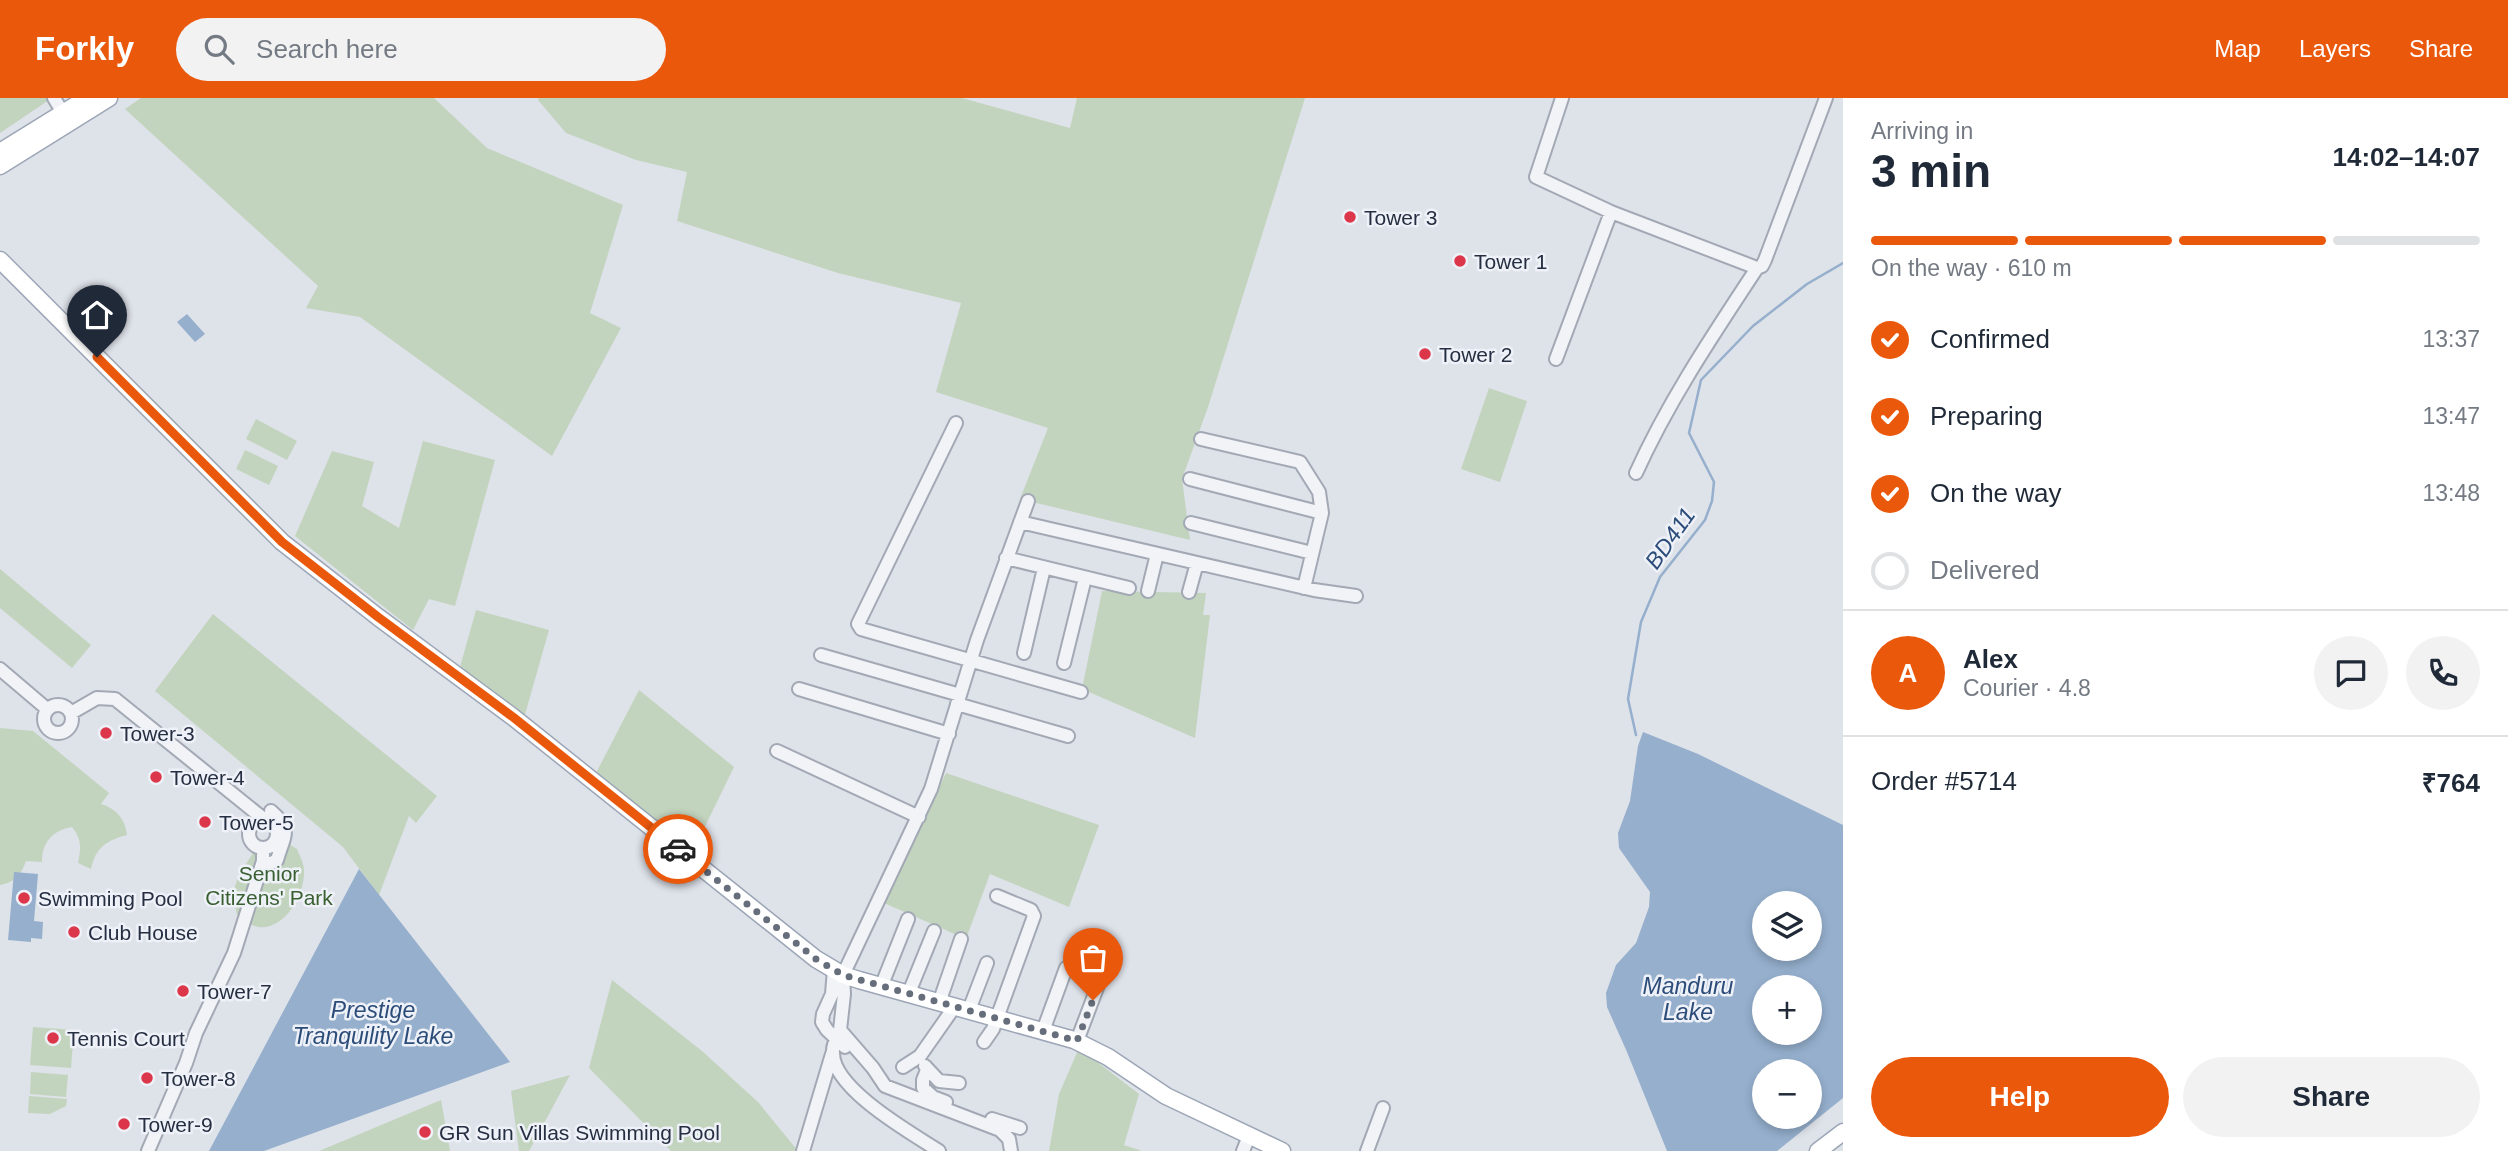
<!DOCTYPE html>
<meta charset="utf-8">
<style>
body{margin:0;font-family:Helvetica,sans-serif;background:#f2f2f3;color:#1f2937;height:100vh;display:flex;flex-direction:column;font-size:26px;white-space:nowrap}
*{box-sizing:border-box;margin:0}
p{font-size:23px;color:#747a83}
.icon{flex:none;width:38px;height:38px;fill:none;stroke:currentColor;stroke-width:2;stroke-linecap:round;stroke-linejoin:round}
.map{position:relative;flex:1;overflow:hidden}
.side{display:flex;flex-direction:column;background:#fff;width:665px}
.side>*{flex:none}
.fabs{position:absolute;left:1752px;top:793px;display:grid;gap:14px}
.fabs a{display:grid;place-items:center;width:70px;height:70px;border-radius:50%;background:#fff;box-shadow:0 4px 10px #0003;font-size:35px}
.pin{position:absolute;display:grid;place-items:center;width:60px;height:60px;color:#fff;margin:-72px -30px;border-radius:50% 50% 50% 0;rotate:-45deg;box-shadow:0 0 7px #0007}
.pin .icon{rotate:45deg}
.courier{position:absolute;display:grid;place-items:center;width:70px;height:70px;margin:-35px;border:5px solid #ea580c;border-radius:50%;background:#fff;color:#222;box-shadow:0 2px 9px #0007}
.headline em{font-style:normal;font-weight:600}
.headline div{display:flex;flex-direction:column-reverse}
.headline{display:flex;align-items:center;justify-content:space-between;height:119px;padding:0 28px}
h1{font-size:46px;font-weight:600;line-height:52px}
.bar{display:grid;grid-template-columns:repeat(4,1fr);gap:10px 7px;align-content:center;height:84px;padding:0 28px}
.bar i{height:9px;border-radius:5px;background:#e0e1e3}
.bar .selected{background:#ea580c}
.bar p{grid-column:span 4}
.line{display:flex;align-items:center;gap:18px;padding:0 28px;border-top:2px solid #e0e1e3}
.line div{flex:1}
.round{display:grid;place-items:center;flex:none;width:74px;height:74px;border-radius:37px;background:#f2f2f3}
ol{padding:0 28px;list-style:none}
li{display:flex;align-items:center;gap:21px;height:77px}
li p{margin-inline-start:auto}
li .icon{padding:7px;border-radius:50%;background:#ea580c;color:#fff;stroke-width:4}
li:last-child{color:#747a83}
li i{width:38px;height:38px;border:4px solid #e0e1e3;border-radius:50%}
.cta{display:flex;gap:14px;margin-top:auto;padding:14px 28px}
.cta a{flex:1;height:80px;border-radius:42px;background:#ea580c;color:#fff;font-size:28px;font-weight:600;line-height:80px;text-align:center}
.cta a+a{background:#f2f2f3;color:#1f2937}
header{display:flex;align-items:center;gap:42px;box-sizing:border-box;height:98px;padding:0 35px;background:#ea580c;color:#fff}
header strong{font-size:33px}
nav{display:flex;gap:38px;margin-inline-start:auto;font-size:24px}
.search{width:490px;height:63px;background:#f2f2f3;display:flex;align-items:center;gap:18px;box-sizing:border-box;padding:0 24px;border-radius:38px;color:#747a83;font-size:26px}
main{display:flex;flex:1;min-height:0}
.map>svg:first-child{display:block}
</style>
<header>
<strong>Forkly</strong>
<div class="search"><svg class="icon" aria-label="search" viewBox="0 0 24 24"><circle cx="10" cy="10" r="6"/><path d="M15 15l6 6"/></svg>Search here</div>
<nav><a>Map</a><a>Layers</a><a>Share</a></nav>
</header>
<main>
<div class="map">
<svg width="1843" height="1053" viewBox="0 0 1843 1053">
<rect width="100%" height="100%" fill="#dee2e9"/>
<!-- green -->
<path fill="#c3d4be" d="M0,0H47L49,2L0,35Z
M141,0H434L487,50L623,107L590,215L621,230L552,358L360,219L306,210L318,188L125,11Z
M539,0H962L1070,30L1077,0H1305L1208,309L1182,381L1190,442L1020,401L1048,330L936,294L961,205L838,175L677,123L687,74L636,62L566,35L538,2Z
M1489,290L1527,303L1500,384L1461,371Z
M256,321L297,343L287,362L246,341Z
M423,343L495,362L455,508L429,501L413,532L295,438L332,353L374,364L362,408L399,430Z
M245,352L278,368L269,387L236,371Z
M0,471L91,547L72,570L0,510Z
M1102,493L1206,495L1203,517H1210L1195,640L1082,591Z
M476,512L549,532L524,620L460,569Z
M213,516L437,698L416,725L409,718L379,797L343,749L155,593Z
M639,592L734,669L693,753L595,677Z
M0,630L33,633L109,695L101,706C117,711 125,721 127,737C107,742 95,750 91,771L78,765C81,751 82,741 72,729C53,732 42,744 42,764L26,763C21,777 15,784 0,787Z
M946,675L1099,727L1069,809L990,776L966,841L884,805Z
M278,740L297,751C300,758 304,766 304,773C305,796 285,832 259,829C252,828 244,823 238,820L232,796L240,775L257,749Z
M612,882L702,953L758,1004L798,1053H671L589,970Z
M33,929L74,932L71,970L30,967Z
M1079,950L1139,996L1124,1047L1142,1053H1049L1059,996Z
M31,974L68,977L66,999L30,996Z
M570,977L529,1053H519L511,993Z
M29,998L67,1001L66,1008L50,1016L28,1015Z
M441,1002L450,1053H319Z"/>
<!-- water -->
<path fill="#95afcd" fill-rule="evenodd" d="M187,216L205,236L195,244L177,224Z
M1643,634L1698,656L1843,727V1000L1777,1053H1667L1627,954L1607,909L1606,895L1616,867L1636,845L1649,809L1650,794L1619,750L1618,735L1630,703L1638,648ZM1810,805V850H1764V805ZM1810,889V934H1764V889ZM1810,973V1018H1764V973Z
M359,771L510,964L264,1053H209Z
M14,774L38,776L34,823L43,824L42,841L31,840V844L8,842Z"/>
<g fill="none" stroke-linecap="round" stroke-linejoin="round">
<!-- stream -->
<path stroke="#95afcd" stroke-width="2.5" d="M1636,637L1628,601L1641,524L1660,479L1705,422L1712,403L1714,384L1689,335L1701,282L1753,228L1807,186L1843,165"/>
<defs>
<path id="minor" d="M54,0L63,15
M1562,0L1536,79L1611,114L1757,170L1762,168L1765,162L1826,0
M1556,261L1611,114
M956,325L858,526L861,531L1081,594
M1201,341L1300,364L1319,394L1322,415L1304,490
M1636,375C1669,302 1713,237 1757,170
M1190,381L1322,415
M1020,424L1314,492L1356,498
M1191,425L1312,455
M1006,460L1129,490
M1148,493L1157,456
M1189,494L1197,465
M1024,555L1044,470
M821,557L960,597
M1064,565L1085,480
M0,571L47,611
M799,591L949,636
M957,606L1068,638
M44 621a14 14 0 1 1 28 0a14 14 0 1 1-28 0Z
M71,615L97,600L115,601L265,722
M777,653L919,719
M249 736a14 14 0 1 1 28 0a14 14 0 1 1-28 0Z
M263,763L271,765L277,762C284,737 293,732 271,713
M834,871L832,896L823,916L822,924L827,932L845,949
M881,889L908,821
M908,897L934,833
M939,905L961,841
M969,912L987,865
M1043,933L1066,870
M840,934C837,940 832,947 833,955C833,991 911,1035 939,1053
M1077,943L1100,882
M984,944L993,931L1034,818L1031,812L997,798
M925,968L939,983L959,985
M903,969L920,958L955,908
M927,972L923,982V990L933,999L946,1004
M992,1021L1020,1030
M148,1053L186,965L196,935L234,855L263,763V750
M803,1053L832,956
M1011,1053L1009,1041L1000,1032L885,988L873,970L840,932L844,896L843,877L931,691L977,542L1028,403
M1243,1053L1249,1038
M1367,1053L1383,1010"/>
<path id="major" d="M0,54L87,0
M0,68L109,0
M0,162L282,444L378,519L513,619L816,861L843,877L859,882L1074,942L1108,959L1166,998L1282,1053
M1818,1053L1843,1034"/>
</defs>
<!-- minor casing -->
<use href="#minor" stroke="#a3a9b4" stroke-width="16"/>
<!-- major casing -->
<use href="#major" stroke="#9ca6b6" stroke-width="19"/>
<!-- minor -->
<use href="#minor" stroke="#f1f3f7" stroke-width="12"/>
<!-- major -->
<use href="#major" stroke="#fff" stroke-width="16"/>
</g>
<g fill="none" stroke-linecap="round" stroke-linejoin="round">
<!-- done -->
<path stroke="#666e7c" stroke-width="7" stroke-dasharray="0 12.6" d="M678,751L816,861L843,877L1077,943L1093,902"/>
<!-- route -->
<path stroke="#ea580c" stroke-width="9" d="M97,259L282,444L378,519L513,619L678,751"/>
</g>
<!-- markers -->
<g fill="#dc364a" stroke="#eef1f7" stroke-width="2.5">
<circle cx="1350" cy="119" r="7"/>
<circle cx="1460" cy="163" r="7"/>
<circle cx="1425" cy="256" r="7"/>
<circle cx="106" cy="635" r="7"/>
<circle cx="156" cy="679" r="7"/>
<circle cx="205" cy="724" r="7"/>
<circle cx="24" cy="800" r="7"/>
<circle cx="74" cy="834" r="7"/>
<circle cx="183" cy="893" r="7"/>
<circle cx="53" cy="940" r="7"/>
<circle cx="147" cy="980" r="7"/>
<circle cx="124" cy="1026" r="7"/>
<circle cx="425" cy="1034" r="7"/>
</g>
<g text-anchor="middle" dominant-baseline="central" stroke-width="5" stroke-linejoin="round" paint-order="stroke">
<!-- poi labels -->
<g font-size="21" fill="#262f42" stroke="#eef1f7" text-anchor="start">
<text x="1364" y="119">Tower 3</text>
<text x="1474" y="163">Tower 1</text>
<text x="1439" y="256">Tower 2</text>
<text x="120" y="635">Tower-3</text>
<text x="170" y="679">Tower-4</text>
<text x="219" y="724">Tower-5</text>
<text x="38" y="800">Swimming Pool</text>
<text x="88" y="834">Club House</text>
<text x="197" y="893">Tower-7</text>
<text x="67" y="940">Tennis Court</text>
<text x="161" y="980">Tower-8</text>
<text x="138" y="1026">Tower-9</text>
<text x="439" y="1034">GR Sun Villas Swimming Pool</text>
</g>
<!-- park labels -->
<g font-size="21" fill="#395f31" stroke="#eef1f7">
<text x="269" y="775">Senior<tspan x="269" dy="24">Citizens' Park</tspan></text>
</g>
<!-- water labels -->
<g font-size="23" font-style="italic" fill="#2c4d7a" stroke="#eef1f7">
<text transform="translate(1670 440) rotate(-55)">BD411</text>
<text x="1688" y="888">Manduru<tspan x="1688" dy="26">Lake</tspan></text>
<text x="373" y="912">Prestige<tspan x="373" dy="26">Tranquility Lake</tspan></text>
</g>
</g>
</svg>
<div class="fabs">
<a><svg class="icon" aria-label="layers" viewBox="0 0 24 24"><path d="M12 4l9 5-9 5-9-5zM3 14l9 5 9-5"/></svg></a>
<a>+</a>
<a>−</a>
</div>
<div class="pin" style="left:1093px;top:902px;background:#ea580c"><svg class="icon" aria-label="bag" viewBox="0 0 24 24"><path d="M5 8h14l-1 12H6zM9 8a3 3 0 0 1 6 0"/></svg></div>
<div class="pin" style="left:97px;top:259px;background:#1f2937"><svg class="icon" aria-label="home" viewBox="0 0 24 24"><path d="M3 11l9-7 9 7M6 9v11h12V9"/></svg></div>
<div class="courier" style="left:678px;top:751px"><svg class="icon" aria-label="car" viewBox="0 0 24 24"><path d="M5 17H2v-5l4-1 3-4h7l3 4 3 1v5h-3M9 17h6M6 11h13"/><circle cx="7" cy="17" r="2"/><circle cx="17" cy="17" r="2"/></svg></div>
</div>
<section class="side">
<div class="headline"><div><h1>3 min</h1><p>Arriving in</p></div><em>14:02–14:07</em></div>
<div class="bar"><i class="selected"></i><i class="selected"></i><i class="selected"></i><i></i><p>On the way · 610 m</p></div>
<ol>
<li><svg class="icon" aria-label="check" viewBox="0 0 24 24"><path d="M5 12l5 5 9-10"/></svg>Confirmed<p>13:37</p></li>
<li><svg class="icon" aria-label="check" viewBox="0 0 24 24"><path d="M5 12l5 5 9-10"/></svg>Preparing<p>13:47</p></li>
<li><svg class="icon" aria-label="check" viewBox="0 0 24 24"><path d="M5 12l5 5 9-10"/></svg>On the way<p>13:48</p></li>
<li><i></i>Delivered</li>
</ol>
<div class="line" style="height:126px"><b class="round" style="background:#ea580c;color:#fff">A</b><div><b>Alex</b><p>Courier · 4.8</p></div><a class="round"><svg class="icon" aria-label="chat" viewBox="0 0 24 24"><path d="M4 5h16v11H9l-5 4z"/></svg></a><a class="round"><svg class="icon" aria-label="phone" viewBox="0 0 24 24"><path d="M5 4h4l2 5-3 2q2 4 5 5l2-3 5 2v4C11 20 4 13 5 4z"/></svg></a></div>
<div class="line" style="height:91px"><div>Order #5714</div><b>₹764</b></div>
<div class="cta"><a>Help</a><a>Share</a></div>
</section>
</main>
